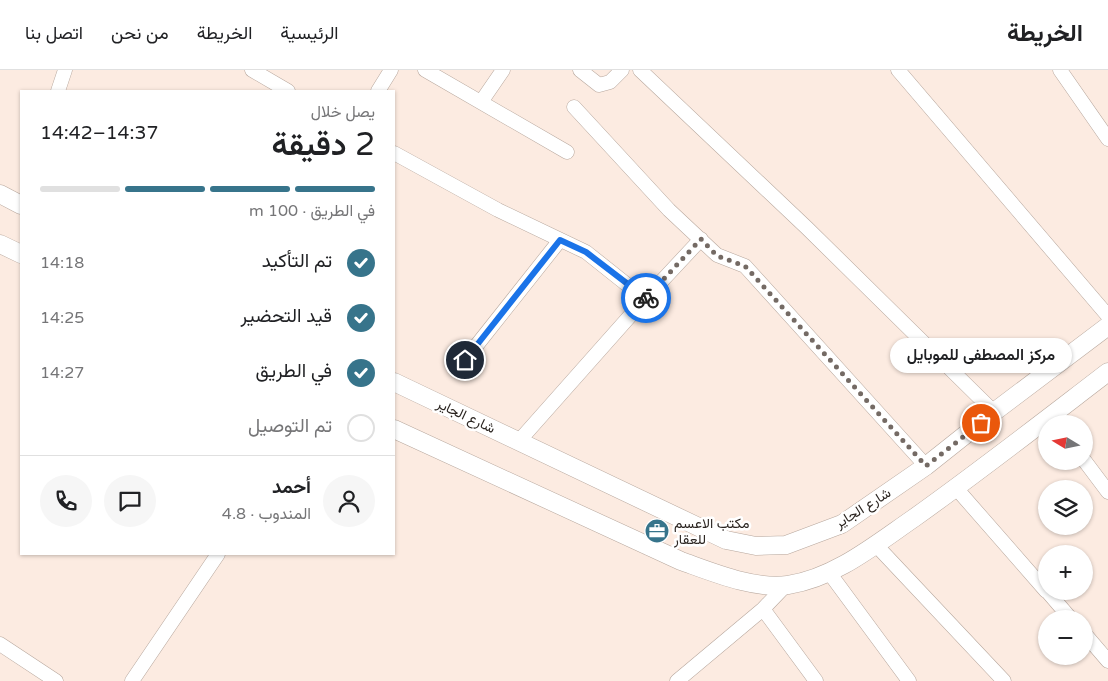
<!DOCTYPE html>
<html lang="ar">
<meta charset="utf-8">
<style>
body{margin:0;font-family:"Varela Round",Vazirmatn,sans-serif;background:#f6f6f6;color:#202124;direction:rtl;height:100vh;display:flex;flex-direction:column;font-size:19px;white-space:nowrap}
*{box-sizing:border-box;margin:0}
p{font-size:16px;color:#757577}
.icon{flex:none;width:28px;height:28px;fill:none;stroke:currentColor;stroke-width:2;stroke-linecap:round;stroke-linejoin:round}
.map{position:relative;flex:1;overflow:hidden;direction:ltr}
.side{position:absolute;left:20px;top:20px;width:375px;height:465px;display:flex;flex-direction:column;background:#fff;border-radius:0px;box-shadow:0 1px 4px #0004;direction:rtl}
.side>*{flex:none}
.needle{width:32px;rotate:280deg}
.tools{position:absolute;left:1038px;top:345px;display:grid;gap:10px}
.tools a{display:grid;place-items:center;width:55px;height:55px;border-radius:50%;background:#fff;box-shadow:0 1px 4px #0004;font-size:25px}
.pin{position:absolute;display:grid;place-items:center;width:42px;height:42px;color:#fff;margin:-21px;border:2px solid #fff;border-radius:50%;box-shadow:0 1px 5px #0007}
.courier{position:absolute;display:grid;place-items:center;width:50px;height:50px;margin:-25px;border:4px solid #1a73e8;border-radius:50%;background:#fff;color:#222;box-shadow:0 1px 6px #0007}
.bubble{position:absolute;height:35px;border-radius:18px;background:#fff;box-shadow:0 1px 4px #0004;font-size:16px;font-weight:600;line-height:35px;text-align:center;direction:rtl}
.head em{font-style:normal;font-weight:600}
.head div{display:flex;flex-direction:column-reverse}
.head{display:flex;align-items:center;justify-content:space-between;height:85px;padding:0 20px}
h1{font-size:32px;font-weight:600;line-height:38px}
.bar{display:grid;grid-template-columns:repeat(4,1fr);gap:8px 5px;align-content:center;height:60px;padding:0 20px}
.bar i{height:6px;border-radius:4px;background:#e0e0e0}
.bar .selected{background:#37748b}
.bar p{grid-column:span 4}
.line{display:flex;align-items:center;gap:12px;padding:0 20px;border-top:1px solid #e0e0e0}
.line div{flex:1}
.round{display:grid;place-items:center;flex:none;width:52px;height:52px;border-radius:26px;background:#f6f6f6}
ol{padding:0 20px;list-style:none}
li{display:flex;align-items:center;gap:15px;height:55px}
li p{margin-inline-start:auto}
li .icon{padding:5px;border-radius:50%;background:#37748b;color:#fff;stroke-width:4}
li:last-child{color:#757577}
li i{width:28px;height:28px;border:2px solid #e0e0e0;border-radius:50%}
header{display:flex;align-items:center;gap:30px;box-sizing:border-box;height:70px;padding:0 25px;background:#fff;border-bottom:1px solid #e0e0e0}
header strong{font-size:24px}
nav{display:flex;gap:28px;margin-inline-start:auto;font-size:18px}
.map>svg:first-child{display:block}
</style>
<header>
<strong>الخريطة</strong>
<nav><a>الرئيسية</a><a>الخريطة</a><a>من نحن</a><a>اتصل بنا</a></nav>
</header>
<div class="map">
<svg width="1108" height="611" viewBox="0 0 1108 611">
<rect width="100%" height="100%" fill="#fcebe1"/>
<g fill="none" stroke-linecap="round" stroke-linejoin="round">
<defs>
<path id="minor" d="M252,0L288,21
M425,0L567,82
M580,0L599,15L610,12L622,0
M640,0L807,158L994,342
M898,0L1108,246
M1060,0L1108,69
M58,21L65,0
M378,21L391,0
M481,32L503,0
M574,37L669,140L717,185L745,196L926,396
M394,83L498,140L586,182L645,229
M465,290L560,170
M519,371L645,229L701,169
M1084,390L1108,422
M956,418L1046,521
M875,474L1004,611
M828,501L909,611
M1047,521L1071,549
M763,539L816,611
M1084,563L1108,591
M0,574L56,611
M132,611L218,484
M677,611L763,539L786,515"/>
<path id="tertiary" d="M0,124L21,135
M0,174L21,184
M394,312L726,470L756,476L786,475L842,454L926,396L994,342L1108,256
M394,359L681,491C712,502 755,520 788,515C835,508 876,474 914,448C980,401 1044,351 1108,302"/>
</defs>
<!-- minor casing -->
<use href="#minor" stroke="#b7a79d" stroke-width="15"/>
<!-- tertiary casing -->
<use href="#tertiary" stroke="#b7a79d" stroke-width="19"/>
<!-- minor -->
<use href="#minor" stroke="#fff" stroke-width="14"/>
<!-- tertiary -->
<use href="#tertiary" stroke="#fff" stroke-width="18"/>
</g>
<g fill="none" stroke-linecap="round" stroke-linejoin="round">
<!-- done -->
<path stroke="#746a64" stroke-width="5" stroke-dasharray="0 9" d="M646,228L701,169L717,186L745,196L926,396L981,353"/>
<!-- route -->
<path stroke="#1a73e8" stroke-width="6" d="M465,290L560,170L586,182L646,228"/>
</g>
<!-- icons -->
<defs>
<symbol id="office-disc" viewBox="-11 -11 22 22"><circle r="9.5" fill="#37748b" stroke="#fff"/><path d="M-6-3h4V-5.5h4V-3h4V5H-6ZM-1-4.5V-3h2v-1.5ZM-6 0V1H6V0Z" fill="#fff"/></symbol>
</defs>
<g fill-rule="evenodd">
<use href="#office-disc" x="643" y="447" width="28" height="28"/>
</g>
<g text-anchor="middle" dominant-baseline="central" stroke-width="5" stroke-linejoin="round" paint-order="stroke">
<!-- street labels -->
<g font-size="14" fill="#2b2521" stroke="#fff">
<text transform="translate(466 346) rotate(25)">شارع الجاير</text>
<text transform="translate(863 438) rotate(-32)">شارع الجاير</text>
</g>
<!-- poi labels -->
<g font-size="14" fill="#2b2521" stroke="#fff" text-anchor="start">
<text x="674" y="453">مكتب الاعسم<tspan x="674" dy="16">للعقار</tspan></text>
</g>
</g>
</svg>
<div class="tools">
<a><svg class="needle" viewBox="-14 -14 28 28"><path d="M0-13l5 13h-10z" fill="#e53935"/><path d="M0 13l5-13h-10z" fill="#757577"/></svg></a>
<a><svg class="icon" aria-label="layers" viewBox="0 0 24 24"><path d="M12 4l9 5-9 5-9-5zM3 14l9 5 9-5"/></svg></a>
<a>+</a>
<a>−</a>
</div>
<div class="pin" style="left:981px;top:353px;background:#ea580c"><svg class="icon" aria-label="bag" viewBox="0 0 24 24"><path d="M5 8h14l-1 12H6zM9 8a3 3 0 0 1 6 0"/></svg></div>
<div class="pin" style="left:465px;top:290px;background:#1f2937"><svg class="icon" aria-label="home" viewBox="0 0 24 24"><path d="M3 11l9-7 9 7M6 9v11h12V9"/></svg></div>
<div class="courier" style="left:646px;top:228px"><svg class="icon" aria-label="bike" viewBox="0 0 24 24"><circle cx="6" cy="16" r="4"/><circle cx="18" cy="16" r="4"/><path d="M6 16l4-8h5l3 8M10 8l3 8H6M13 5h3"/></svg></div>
<div class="bubble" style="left:890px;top:268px;width:182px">مركز المصطفى للموبايل</div>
<section class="side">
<div class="head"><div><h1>2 دقيقة</h1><p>يصل خلال</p></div><em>14:37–14:42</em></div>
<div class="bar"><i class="selected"></i><i class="selected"></i><i class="selected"></i><i></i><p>في الطريق · 100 m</p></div>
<ol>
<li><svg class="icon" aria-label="check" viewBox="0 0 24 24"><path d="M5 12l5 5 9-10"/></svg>تم التأكيد<p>14:18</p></li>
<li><svg class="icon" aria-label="check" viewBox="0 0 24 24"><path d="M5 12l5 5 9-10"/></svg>قيد التحضير<p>14:25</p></li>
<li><svg class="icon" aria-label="check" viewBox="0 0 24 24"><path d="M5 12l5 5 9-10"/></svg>في الطريق<p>14:27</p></li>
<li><i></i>تم التوصيل</li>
</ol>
<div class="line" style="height:90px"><a class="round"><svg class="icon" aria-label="person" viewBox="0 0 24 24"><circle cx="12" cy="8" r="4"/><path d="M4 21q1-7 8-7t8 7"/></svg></a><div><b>أحمد</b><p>المندوب · 4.8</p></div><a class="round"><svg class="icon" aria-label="chat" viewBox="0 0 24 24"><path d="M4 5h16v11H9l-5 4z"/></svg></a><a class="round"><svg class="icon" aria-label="phone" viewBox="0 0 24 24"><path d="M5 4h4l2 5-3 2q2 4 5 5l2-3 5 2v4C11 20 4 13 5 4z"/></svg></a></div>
</section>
</div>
